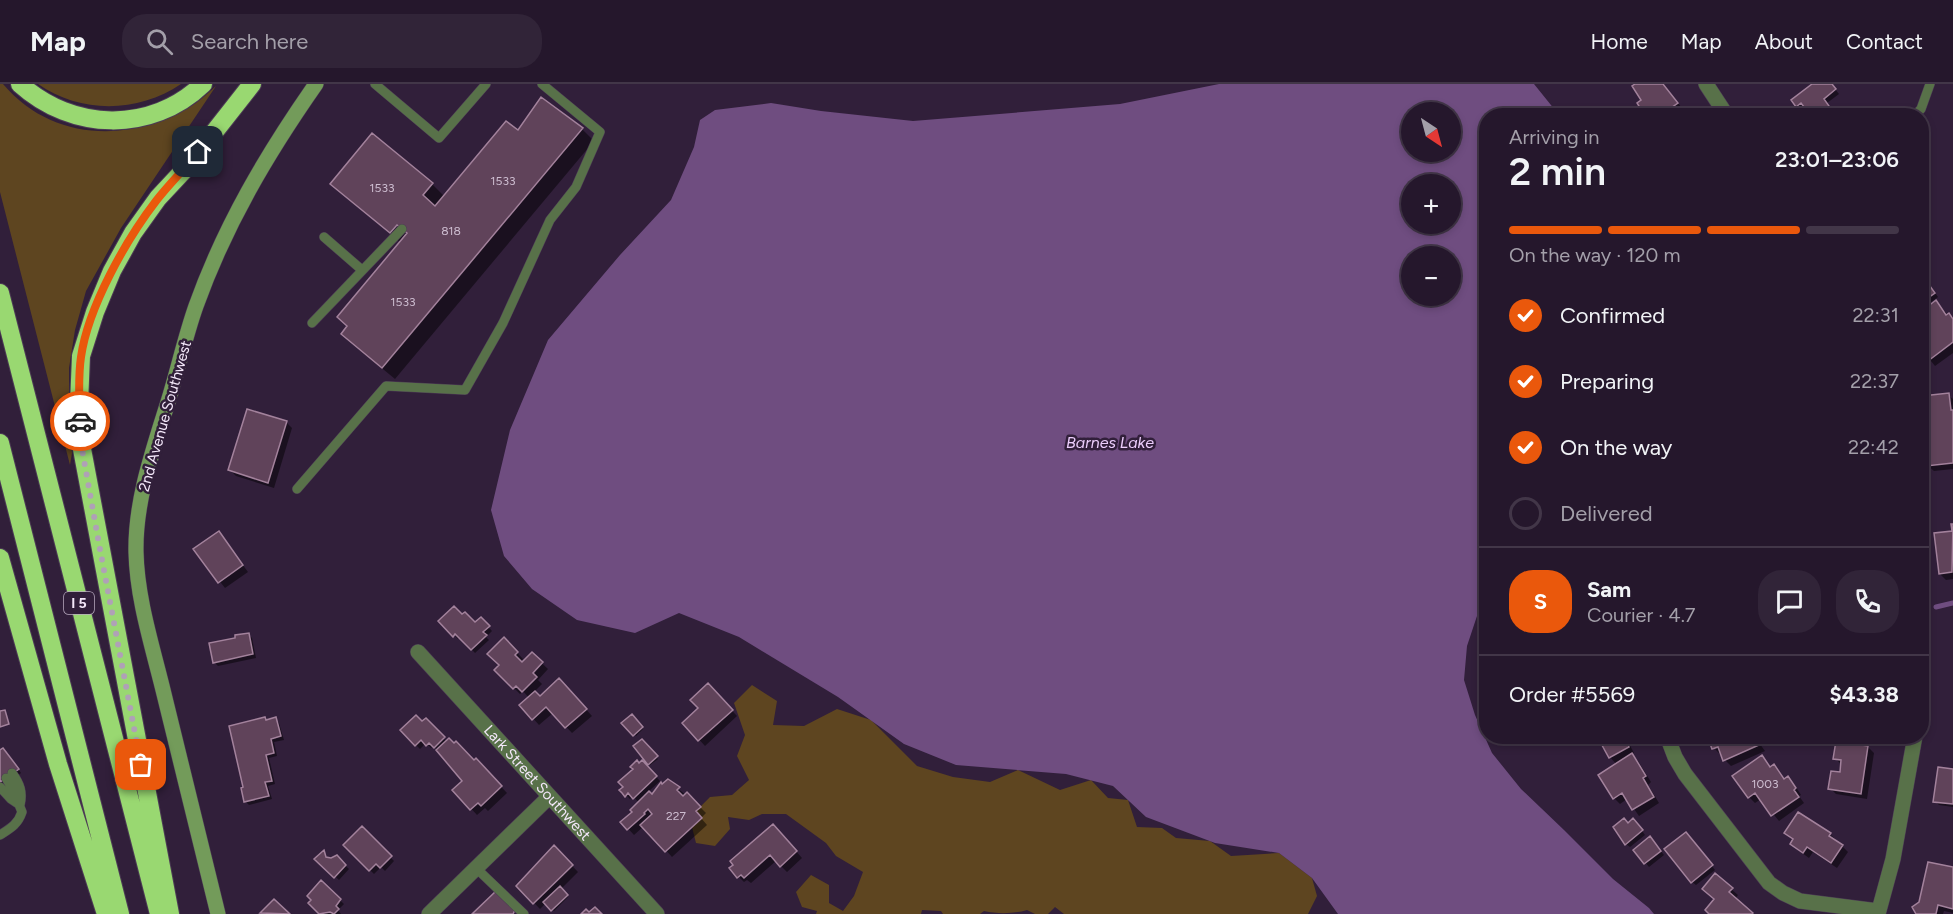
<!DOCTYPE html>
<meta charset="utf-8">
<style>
body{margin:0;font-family:Figtree,sans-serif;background:#312438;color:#f1f3f6;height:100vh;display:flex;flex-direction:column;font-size:22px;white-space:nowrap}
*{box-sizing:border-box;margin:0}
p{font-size:20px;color:#a39fa9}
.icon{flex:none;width:33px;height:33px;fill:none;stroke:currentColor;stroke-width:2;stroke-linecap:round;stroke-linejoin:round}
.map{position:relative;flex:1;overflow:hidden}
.sheet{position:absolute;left:1479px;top:24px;width:450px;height:636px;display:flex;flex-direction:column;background:#25172c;border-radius:24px;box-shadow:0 3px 9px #0003,0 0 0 2px #423648}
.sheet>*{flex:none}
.needle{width:39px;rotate:144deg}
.fabs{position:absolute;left:1401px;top:18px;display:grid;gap:12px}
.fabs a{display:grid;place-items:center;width:60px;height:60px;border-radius:50%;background:#25172c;box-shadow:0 3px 9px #0003,0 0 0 2px #423648;font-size:30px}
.pin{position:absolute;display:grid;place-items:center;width:51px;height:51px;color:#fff;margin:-26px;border-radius:12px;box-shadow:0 3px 9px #0006}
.courier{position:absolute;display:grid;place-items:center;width:60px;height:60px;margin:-30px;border:4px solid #ea580c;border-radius:50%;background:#fff;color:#222;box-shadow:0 2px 8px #0007}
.headline em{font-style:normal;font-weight:600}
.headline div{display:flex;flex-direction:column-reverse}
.headline{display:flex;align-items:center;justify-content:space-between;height:102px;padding:0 30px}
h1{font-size:39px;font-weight:600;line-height:45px}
.bar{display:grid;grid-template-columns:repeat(4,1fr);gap:9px 6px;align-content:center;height:72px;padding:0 30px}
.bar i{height:8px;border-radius:4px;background:#423648}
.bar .selected{background:#ea580c}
.bar p{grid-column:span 4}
.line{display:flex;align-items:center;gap:15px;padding:0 30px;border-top:2px solid #423648}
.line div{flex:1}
.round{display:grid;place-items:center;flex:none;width:63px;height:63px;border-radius:24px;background:#312438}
ol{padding:0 30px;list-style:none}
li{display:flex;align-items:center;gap:18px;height:66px}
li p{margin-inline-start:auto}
li .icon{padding:6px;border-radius:50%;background:#ea580c;color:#fff;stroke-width:4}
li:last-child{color:#a39fa9}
li i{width:33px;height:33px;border:3px solid #423648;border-radius:50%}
header{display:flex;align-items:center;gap:36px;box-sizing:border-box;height:84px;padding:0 30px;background:#25172c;border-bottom:2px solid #423648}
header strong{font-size:28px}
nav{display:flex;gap:33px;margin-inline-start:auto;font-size:21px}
.search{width:420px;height:54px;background:#312438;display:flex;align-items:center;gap:15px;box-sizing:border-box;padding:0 21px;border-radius:24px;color:#a39fa9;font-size:22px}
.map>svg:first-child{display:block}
</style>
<header>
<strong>Map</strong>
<div class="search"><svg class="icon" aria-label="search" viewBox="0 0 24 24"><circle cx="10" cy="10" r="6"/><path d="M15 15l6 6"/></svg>Search here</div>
<nav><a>Home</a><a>Map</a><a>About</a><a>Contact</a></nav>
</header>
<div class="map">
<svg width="1953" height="830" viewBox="0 0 1953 830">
<rect width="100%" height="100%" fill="#311f3a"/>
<!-- green -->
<path fill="#5e4520" d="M0,0H3C51,57 130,60 191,22C200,17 208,9 216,2L121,144L86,207L75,246L69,284V330L72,369L70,381L0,108Z
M38,0H181C138,29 81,30 38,0Z
M752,601L777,617L773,641L804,642L837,625L871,636L917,682L953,693L990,698L1018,686L1060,706L1091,696L1108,714L1128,716L1137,743L1162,744L1176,754L1210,757L1231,772L1279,769L1312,794L1317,812L1308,830H1064L1055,823L1048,830H1035L1027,826C1014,830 997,830 984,827L980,830H943L941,827L922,826L921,830H816L817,827L802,823L796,808L811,791L829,801V819L843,827L854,812L863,788L836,772L826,759L786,730H762L749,736L728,733L730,745L715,762L696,759L692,743L702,734L696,727L710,713L732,711L749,696L737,672L745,651L734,619Z"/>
<!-- water -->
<path fill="#6f4d80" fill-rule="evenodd" d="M1219,0H1534L1559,31L1486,32V505L1467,562L1464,596L1475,631L1492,669L1521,705L1564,746L1613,795L1649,824L1654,830H1338L1312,794L1279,769L1215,759L1146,733L1113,702L1066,690L956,681L904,660L838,613L739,553L679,529L635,549L577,536L532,505L504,472L491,426L510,346L548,256L620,171L671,116L694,63L700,36L715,26L771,19L821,27L913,37L1120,20ZM1412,28H1450V68H1412ZM1412,100H1450V140H1412ZM1412,172H1450V212H1412Z"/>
<!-- shadow -->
<path fill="#0007" d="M1638,0H1664L1681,23L1668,32H1647Z
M1814,0H1831L1839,10L1827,19L1806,22L1801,26L1797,22Z
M582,45L594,57L395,295L355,262L401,159L332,100H432L445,113L518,48Z
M1922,185L1928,194L1925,195L1938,213L1922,225Z
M1936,218L1953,236V269L1935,282L1922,266V229Z
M1948,311L1953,315V385L1934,387L1927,381L1922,313Z
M286,338L292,344L274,404L236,392L230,386Z
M1953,448V495L1946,496L1940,490L1935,450Z
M219,449L248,488L225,504L195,466Z
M462,532L475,540L481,535L492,547L486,553L489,556L475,569L460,553L458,555L440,537Z
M248,550L252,554L256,574L218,582L214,578L237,555Z
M504,555L523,575L520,578L522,580L532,570L548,585L538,596L542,600L534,608L540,614L565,602L592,632L572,649L553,629L539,641L521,621L529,614L523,607L520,610L496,586L501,581Z
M708,601L737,632L705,662L684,639L700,624Z
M631,632L643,645L636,652L624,639Z
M276,635L279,639L284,656L274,658L277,672L269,674L275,700L268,702L272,715L249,721L245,717L267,637Z
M426,636L447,658L474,678L476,676L507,709L488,727L485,724L477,731L454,706L464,697L434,662L431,664L426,659L420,665L402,647L422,639Z
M1598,652H1625L1634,669L1631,670L1638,677L1651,698L1648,701L1659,719L1639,732L1627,715L1620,720L1614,714L1617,681L1610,673Z
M1715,652H1754L1765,667L1731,682L1725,676L1722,669L1720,670L1714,664L1718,655Z
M642,657L658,675L650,681L635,663Z
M1868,663L1874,669L1867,715L1836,710L1830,704L1841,690V680L1835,674Z
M0,668L7,669L21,689L0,705Z
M1762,673L1771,684L1774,682L1785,696L1788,694L1794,700L1801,711L1799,712L1804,719L1779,737L1761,715L1755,719L1749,713Z
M642,678L660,697L648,708L652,712L668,697L686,711L687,710L706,729L701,734L707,741L672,773L644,742L634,751L622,738L634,728L639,719L633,712L630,715L623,708Z
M1953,686V723L1939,721L1935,717Z
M1628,740H1637L1645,751L1630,763L1626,760Z
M362,744L394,777L385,787L381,783L374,790L345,761Z
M779,748L802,774L787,788L776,777L751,799L747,796L744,798L739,793Z
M1786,749L1830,750L1848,768L1837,784L1813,768L1809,774L1798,766L1792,760L1794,756Z
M1690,753L1715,786L1696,801L1692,798Z
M1653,758L1664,771L1649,783L1635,766Z
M554,763L578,788L561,805L568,813L554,827L546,819L540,825L518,802Z
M324,768L328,775L336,773L349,785L339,796L317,775Z
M1953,785V829L1944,827L1943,830H1918L1920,819Z
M1715,791L1738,811L1735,815L1753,830H1711L1716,815Z
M321,798L344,820L338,826L341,830H321L310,819Z"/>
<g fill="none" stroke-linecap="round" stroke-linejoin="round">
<!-- stream -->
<path stroke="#6f4d80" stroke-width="5" d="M1936,523L1953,519"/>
</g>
<!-- building -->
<path fill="#60435a" stroke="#a3829c" stroke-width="1.5" d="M1635,0H1663L1678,19L1659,32L1656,28L1650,32H1645L1637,19L1641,16L1632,2Z
M1812,0H1832L1836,5L1824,15L1836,32H1811L1801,19L1796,23L1791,16Z
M541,13L583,44L382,284L341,250L347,242L337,233L407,149L397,141L390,149L330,100L372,49L433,99L423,111L435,122L506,37L518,46Z
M1922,184L1925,190L1922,191L1935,209L1922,218Z
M1936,216L1946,231L1949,229L1953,235V258L1928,277L1922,268V227Z
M1949,309L1951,326H1953V379L1926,382L1922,336V312Z
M247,325L287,337L268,399L228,386Z
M1951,440H1953L1952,488L1939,490L1934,449L1952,447Z
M219,447L243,481L218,499L193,465Z
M454,522L462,530L465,528L475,538L481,533L490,542L483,548L487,551L471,566L455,550L453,553L438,537Z
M249,549L253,570L213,579L209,559L235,554V551Z
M504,553L518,568L515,571L522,578L532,568L543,578L533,589L537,593L522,608L516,602L513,605L494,586L499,581L487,570Z
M559,594L587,625L565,644L546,623L532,636L519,621L535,607L540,612Z
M708,599L733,626L698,657L682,639L698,624L690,616Z
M5,626L9,640L0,643V627Z
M632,630L643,643L633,652L621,639Z
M416,631L422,637L426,634L445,653L434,664L429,659L426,662L421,656L415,662L400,646Z
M265,633L266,636L276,633L281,652L271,655L274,669L266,671L272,697L265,698L269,712L244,718L241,704L243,703L229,642Z
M1597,652H1623L1629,663L1609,674Z
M1714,652H1751L1752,655L1759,658V661L1723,677L1718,663L1712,665L1709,657L1715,655Z
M449,654L454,659L456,657L474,676L476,674L502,702L481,722L478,719L470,726L452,706L462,697L436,666Z
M642,655L658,672L648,681L633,662Z
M1836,657L1868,662L1861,710L1828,705L1831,687L1840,688L1841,676L1833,675Z
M3,664L19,685L0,698V666Z
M1632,669L1646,692L1643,694L1654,713L1632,726L1622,709L1613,715L1598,691Z
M1762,671L1770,683L1774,680L1784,695L1788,692L1796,704L1794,706L1799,713L1771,732L1755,709L1748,714L1732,692Z
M637,676L639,679L642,676L657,692L633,715L628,709L625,713L622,709L619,706L623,703L618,698L633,685L630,683Z
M1938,683L1953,685V720L1933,718Z
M668,695L680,703L677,706L683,712L687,708L701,723L696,727L702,734L665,768L640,741L652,730L648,725L644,729L645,730L627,746L620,738L632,728L630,726L649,707L652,710L661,698L662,700Z
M1798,728L1831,749L1829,752L1843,761L1831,779L1807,763L1803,769L1790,760L1793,755L1784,749Z
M1624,734L1628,739L1633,734L1643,746L1625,761L1613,743Z
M773,740L797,767L780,783L770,771L744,794L741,791L737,794L729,784L733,781L730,777Z
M362,742L392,772L380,784L376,780L369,787L343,761Z
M1686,748L1713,781L1691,799L1664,765Z
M1650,752L1661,767L1644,780L1633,766Z
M554,761L573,781L533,820L516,802Z
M324,766L326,773L331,774L337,771L346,781L334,794L314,775Z
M1928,778L1953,783V825L1938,821L1936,830H1916L1912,823L1919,818Z
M1715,789L1733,804L1729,808L1753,829L1752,830H1709L1705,826L1714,815L1702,805Z
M321,796L341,815L336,822L339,825L334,830L330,828L319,830L308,819L311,816L307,812Z
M560,802L568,811L551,827L543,818Z
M496,807L515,826L513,830H472Z
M274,815L290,830L260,829Z
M595,823L602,830H581L586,825L589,828Z"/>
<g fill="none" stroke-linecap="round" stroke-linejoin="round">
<defs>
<path id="lane" d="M375,0L439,54L486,0
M1914,32L1921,25L1930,0
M324,153L362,186
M312,239L402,145
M297,405L386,302L465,306L503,239L550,136L576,103L600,48L542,0
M0,703L11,715L20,721C23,708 20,700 12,689
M0,751C11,744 18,740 22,728L14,708L6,694
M476,784L524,830"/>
<g id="street">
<path d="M1706,0L1727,32"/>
<path id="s1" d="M418,568L657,830"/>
<path d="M1667,652L1675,673L1685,690L1769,799L1783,809L1800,817L1878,827"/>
<path d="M429,830L549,713"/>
<path d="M1878,830L1893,775L1915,652"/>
</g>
<path id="secondary" d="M218,830C200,757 182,683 164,610C153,564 137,516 136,468C135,417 153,366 168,318C178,286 185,253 196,222C225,141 267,70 316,0"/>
<path id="highway" d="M20,0C72,47 151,50 203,0
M0,209L159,830
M0,359L120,830
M0,474L58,680L106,830
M170,830L82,365L79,320L81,272L95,228L112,187L133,149L158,114L186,84L252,0"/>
</defs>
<!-- lane casing -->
<use href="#lane" stroke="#4c3b55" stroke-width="10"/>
<!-- street casing -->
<use href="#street" stroke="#4c3b55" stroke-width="16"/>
<!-- secondary casing -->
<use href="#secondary" stroke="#4c3b55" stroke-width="16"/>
<!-- highway casing -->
<use href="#highway" stroke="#4c3b55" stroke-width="20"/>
<!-- lane -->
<use href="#lane" stroke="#587149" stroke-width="9"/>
<!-- street -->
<use href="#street" stroke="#587149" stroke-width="15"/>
<!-- secondary -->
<use href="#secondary" stroke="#739b5a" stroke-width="15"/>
<!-- highway -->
<use href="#highway" stroke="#99d871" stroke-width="18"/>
</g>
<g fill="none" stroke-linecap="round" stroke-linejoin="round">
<!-- done -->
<path stroke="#afa1b6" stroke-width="6" stroke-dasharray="0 10.8" d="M80,337L82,365L99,460L141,681"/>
<!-- route -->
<path stroke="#ea580c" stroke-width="8" d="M80,337C79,316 78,293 81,273C88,223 126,156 156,117C169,100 185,85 198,68"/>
</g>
<g text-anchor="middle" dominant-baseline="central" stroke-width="5" stroke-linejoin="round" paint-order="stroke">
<!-- number labels -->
<g font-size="12" fill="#cebed1">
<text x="503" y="97">1533</text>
<text x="382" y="104">1533</text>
<text x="451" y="147">818</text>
<text x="403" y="218">1533</text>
<text x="1765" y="700">1003</text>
<text x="676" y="732">227</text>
</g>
<!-- shield labels -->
<rect fill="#311f3a" stroke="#b9abc0" stroke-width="1.5" x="64" y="508" width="30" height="22" rx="4.5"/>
<g font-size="14" font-weight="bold" fill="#f3e7f9">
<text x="79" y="519">I 5</text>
</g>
<!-- street labels -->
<g font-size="15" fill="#f3e7f9" stroke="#311f3a">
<text transform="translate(165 332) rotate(-74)">2nd Avenue Southwest</text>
<text stroke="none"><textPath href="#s1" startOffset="177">Lark Street Southwest</textPath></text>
</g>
<!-- water labels -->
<g font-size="16" font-style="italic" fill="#edcefd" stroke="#311f3a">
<text x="1110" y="358">Barnes Lake</text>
</g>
</g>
</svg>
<div class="fabs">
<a><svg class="needle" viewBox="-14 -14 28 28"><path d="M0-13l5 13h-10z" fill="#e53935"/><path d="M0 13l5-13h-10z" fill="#a39fa9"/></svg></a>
<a>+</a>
<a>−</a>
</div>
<div class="pin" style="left:141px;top:681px;background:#ea580c"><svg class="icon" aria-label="bag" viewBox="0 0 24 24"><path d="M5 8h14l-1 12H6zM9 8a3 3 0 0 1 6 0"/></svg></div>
<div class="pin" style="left:198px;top:68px;background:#1f2937"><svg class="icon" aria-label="home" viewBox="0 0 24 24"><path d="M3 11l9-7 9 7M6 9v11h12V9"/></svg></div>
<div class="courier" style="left:80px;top:337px"><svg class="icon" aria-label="car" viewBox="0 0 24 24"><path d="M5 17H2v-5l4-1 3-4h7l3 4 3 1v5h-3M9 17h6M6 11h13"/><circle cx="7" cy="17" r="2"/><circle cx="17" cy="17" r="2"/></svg></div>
<section class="sheet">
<div class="headline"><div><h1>2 min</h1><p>Arriving in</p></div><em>23:01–23:06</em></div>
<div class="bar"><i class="selected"></i><i class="selected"></i><i class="selected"></i><i></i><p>On the way · 120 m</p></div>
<ol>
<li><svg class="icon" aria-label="check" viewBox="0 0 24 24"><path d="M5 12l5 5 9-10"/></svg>Confirmed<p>22:31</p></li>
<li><svg class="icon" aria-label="check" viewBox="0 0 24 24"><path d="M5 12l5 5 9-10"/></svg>Preparing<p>22:37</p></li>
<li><svg class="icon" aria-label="check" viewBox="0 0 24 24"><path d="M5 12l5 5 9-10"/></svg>On the way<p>22:42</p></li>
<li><i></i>Delivered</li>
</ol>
<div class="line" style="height:108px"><b class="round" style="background:#ea580c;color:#fff">S</b><div><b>Sam</b><p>Courier · 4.7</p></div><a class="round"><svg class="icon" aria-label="chat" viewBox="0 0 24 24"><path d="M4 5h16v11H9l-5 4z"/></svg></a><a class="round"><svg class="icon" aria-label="phone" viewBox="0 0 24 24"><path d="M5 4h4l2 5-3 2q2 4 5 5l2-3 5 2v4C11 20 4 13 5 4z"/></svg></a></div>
<div class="line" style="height:78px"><div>Order #5569</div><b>$43.38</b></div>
</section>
</div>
